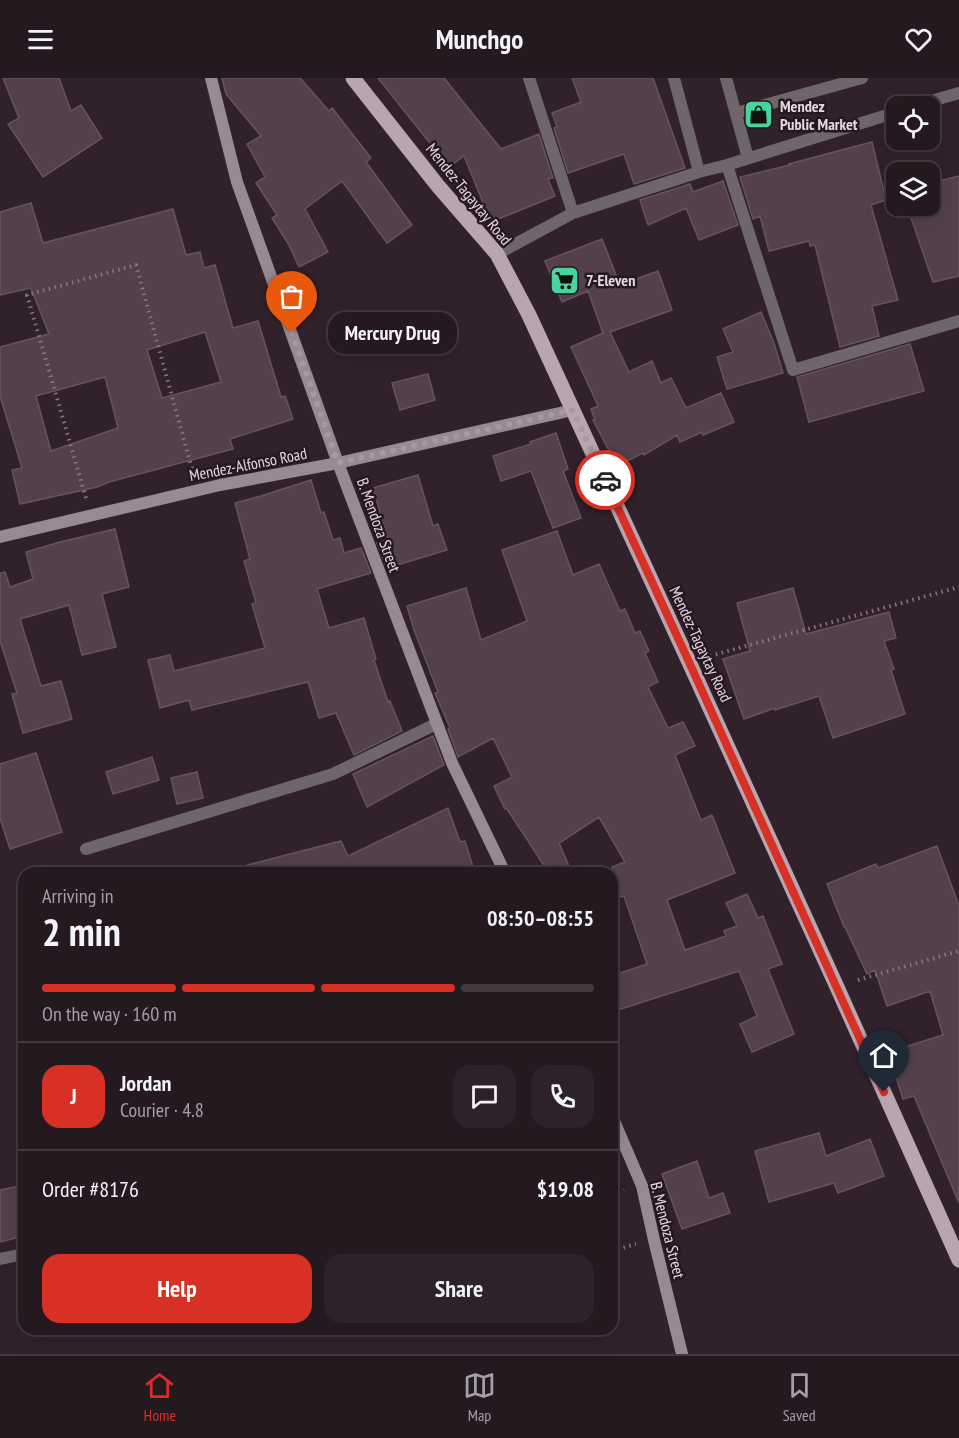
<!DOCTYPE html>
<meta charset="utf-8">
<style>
body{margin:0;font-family:"PT Sans Narrow",sans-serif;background:#2d2229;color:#f1f3f6;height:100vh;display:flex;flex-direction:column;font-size:22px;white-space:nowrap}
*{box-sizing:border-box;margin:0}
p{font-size:20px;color:#a3a0a5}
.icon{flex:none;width:33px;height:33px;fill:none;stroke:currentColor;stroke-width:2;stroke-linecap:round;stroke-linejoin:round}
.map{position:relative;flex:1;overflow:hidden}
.sheet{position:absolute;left:18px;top:789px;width:600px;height:468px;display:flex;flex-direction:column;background:#251920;border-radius:18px;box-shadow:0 6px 24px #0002,0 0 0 2px #42383e}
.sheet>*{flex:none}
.fabs{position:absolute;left:886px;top:18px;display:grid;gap:12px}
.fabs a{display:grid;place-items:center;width:54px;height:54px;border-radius:12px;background:#251920;box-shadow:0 6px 24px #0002,0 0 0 2px #42383e;font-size:30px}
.pin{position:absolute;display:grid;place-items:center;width:51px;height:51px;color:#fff;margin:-62px -26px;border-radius:50% 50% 50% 0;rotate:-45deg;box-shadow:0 0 6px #0007}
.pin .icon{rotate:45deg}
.courier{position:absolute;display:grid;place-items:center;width:60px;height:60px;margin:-30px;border:4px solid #d93025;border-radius:50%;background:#fff;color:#222;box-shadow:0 2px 8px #0007}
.bubble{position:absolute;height:42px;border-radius:18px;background:#251920;box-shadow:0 6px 24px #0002,0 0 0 2px #42383e;font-size:20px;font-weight:800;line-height:42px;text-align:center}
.overview em{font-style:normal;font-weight:800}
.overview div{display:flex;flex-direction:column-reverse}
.overview{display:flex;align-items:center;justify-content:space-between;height:102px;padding:0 24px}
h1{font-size:39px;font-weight:800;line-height:45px}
.bar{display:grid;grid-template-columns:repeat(4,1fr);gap:9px 6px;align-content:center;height:72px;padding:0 24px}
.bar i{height:8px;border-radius:4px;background:#42383e}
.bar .active{background:#d93025}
.bar p{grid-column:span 4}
.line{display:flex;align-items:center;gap:15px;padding:0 24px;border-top:2px solid #42383e}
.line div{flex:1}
.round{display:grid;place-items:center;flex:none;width:63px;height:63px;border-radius:18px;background:#2d2229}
.cta{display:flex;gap:12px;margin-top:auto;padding:12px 24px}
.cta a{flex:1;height:69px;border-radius:18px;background:#d93025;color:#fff;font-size:24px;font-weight:800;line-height:69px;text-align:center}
.cta a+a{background:#2d2229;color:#f1f3f6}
header{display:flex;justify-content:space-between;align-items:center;height:78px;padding:0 24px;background:#251920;font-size:27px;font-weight:800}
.tabs{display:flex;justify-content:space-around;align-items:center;height:84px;border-top:2px solid #42383e;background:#251920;font-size:16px;color:#a3a0a5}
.tabs a{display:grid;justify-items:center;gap:3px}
.tabs .active{color:#d93025}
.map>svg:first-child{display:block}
</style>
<header><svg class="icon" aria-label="menu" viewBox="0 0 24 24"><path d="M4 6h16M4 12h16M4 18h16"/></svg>Munchgo<svg class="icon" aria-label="heart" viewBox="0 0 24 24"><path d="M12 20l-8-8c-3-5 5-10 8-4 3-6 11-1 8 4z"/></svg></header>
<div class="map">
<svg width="959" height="1276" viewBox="0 0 959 1276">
<rect width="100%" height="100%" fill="#31212b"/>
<!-- building -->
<path fill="#53404b" stroke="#67535e" stroke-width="1.5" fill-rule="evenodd" d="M3,0H59L71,33L81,27L102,60L43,99L8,46L19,40Z
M222,0H300L329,33L332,30L371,80L366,84L412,147L387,165L342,103L305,131L328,174L299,189L289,167L272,140L277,137L256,105L265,99L247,66L261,58L226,16Z
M378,0H444L501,71L539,56L553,100L548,101L555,118L491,144L464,78L449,89Z
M572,0H653L685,90L634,106L624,76L568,95L554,50L557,49L552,35L581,24Z
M872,64L886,122L871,127L898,222L872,228L879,258L840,269L815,167L810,168L809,163L769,173L760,138L753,141L740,99L790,87L789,86Z
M959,98V198L933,204L907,128H930V105Z
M723,103L738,147L699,162L686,130L648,147L640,122L690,106L693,114Z
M31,125L43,165L173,131L186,177L200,174L204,190L215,187L233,250L258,243L281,319L285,318L293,341L230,361L233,371L109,404L97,409L20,426L12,392L22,390L0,318V269L49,256L31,210L0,217V134ZM205,254L221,304L162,320L147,272ZM105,299L118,350L51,373L36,318Z
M602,161L620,207L658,193L672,232L610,254L629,294L652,283L661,305L671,300L686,330L721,315L734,344L703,357L702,354L680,364L677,357L644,377L643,375L617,388L593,342H595L591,331L598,328L571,269L603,255L588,213L562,224L545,183Z
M761,234L774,265L783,295L727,311L717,279L733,274L723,251Z
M910,266L924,313L809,344L797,299Z
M428,296L435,322L400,332L392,305Z
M556,355L568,391L563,393L581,440L553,450L531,393L501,403L493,378L531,366L530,364Z
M418,397L433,448L438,446L447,472L387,490L377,465L388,462L373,410Z
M311,402L321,435L324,434L333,462L340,460L344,475L361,470L371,495L317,511L329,550L364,540L376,581L374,582L388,624L390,623L402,653L354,677L336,635L319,640L308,604L192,632L189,622L160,630L148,582L170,577L174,593L265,570L252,526L256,525L244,483L250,481L235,425L261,418Z
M115,451L129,509L102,516L116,569L82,577L69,527L20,541L41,608L61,603L72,641L23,655L12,616L17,615L0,563V495L5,494L10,509L33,501L26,474L60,464Z
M557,453L573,497L599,486L620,533L625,531L635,555L640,553L649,573L645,575L658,604L648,609L668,650L683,644L695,668L675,677L701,742L712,737L735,795L667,822L685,872L726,858L724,853L737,848L726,825L747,816L758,840L763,838L782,886L768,891L794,956L752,974L740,946L757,938L739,893L612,934V901L618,899L617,896L647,886L624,818L612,822V789L625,784L599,739L559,765L572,795H549L507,731H505L494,708L512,699L493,660L458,679L448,651L450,650L435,615L438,614L414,552L407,528L466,510L481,562L527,543L502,472Z
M793,510L806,556L889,534L896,560L884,563L894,591L891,592L905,636L833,660L819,618L775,632V630L744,641L723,581L750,573L737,525Z
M433,658L444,687L367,729L353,696Z
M36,675L62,754L10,771L0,740V686Z
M152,679L159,702L113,716L106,694Z
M197,694L203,720L177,726L171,700Z
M448,730L460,764L465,763L475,795H248L247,787L341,763L348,778Z
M937,768L959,828V1125L914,1018L903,1021L888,974L943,957L930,913L887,928L875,892L867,896L845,849H844L827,806L876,786L878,790Z
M819,1055L826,1078L870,1061L884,1098L838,1115L834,1105L769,1124L755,1073Z
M697,1083L709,1120L723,1115L730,1135L682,1151L662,1096Z
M24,1107V1158L0,1164V1112Z"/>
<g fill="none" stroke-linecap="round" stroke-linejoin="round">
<!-- path -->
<path stroke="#867880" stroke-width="4" stroke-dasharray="1.5 4.5" stroke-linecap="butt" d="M86,420L27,217L136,187L193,395
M710,578L959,509
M858,902L959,873
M612,1115L624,1112
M612,1173L636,1166"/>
<!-- lane -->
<path stroke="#6f666b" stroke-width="12" d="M726,0L748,80
M736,35L862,0
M0,1181L24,1176"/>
<!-- street -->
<path stroke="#6f666b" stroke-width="12" d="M529,0L573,135
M674,0L699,94
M914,28L959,15
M727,87L793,292L959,243
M497,176L573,135L699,94L727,87L897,34
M86,771L333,696L436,646"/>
<!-- secondary -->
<path stroke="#988a92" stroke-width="12" d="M211,0L237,104L338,385L452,685L505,795
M0,459L220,407L338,385L573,332
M612,1038L642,1108L654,1162L682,1276"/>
<!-- primary -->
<path stroke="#b8a5b0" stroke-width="15" d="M353,0L438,108L497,176L529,237L689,584L837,909L959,1182"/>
</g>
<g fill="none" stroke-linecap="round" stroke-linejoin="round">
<!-- done -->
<path stroke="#a699a1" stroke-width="6" stroke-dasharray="0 10.8" d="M292,255L338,385L573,332L605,402"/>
<!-- route -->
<path stroke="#d93025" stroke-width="8" d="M605,402L689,584L884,1014"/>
</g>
<!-- icons -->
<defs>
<symbol id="shop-square" viewBox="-11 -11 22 22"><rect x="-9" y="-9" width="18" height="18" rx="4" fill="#49d49d" stroke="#271721"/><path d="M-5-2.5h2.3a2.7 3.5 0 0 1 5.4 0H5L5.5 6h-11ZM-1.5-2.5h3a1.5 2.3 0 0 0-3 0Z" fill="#111"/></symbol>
<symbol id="supermarket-square" viewBox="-11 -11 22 22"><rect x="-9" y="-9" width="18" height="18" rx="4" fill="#49d49d" stroke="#271721"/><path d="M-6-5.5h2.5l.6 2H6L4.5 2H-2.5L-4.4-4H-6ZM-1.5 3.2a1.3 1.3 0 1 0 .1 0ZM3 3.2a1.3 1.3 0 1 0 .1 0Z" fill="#111"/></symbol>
</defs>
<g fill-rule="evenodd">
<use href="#shop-square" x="742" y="20" width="33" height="33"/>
<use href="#supermarket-square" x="548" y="186" width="33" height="33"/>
</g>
<g text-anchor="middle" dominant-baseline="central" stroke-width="5" stroke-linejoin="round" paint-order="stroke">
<!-- poi labels -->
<g font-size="16" font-weight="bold" fill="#e5d9e0" stroke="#271721" text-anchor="start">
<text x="780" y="28">Mendez<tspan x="780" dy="18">Public Market</tspan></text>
<text x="586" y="202">7-Eleven</text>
</g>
<!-- street labels -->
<g font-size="16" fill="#e5d9e0" stroke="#271721">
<text transform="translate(469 116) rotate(51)">Mendez-Tagaytay Road</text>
<text transform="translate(248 386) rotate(-11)">Mendez-Alfonso Road</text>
<text transform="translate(379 447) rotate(70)">B. Mendoza Street</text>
<text transform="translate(701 566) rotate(65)">Mendez-Tagaytay Road</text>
<text transform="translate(668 1152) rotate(76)">B. Mendoza Street</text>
</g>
</g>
</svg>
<div class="fabs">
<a><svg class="icon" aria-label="locate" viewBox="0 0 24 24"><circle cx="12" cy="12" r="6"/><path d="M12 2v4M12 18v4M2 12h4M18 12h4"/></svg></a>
<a><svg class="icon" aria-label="layers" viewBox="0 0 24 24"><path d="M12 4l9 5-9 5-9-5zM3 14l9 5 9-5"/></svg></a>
</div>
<div class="pin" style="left:292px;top:255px;background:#ea580c"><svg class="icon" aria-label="bag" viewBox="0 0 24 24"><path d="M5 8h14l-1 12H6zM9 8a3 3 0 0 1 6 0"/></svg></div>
<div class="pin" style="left:884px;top:1014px;background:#1f2937"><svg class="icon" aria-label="home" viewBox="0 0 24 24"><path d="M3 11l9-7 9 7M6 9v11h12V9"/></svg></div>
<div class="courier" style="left:605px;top:402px"><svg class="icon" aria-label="car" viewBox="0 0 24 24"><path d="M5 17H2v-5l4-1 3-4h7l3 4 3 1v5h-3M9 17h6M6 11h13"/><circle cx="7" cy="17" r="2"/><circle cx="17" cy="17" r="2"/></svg></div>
<div class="bubble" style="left:328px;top:234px;width:129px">Mercury Drug</div>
<section class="sheet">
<div class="overview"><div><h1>2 min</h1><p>Arriving in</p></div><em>08:50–08:55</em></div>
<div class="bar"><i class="active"></i><i class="active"></i><i class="active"></i><i></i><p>On the way · 160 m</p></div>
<div class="line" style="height:108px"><b class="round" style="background:#d93025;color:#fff">J</b><div><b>Jordan</b><p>Courier · 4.8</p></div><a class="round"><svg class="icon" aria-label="chat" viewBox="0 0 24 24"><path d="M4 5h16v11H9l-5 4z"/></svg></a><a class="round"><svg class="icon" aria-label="phone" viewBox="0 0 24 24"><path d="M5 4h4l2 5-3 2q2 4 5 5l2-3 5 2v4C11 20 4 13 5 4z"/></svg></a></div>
<div class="line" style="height:78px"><div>Order #8176</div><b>$19.08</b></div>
<div class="cta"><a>Help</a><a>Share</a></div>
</section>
</div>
<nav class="tabs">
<a class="active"><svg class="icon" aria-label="home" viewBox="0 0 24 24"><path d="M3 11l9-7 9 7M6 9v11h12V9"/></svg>Home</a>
<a><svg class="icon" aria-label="map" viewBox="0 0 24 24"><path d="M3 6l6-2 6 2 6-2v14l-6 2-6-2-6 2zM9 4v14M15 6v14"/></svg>Map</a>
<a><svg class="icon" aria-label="saved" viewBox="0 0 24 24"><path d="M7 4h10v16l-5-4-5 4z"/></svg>Saved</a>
</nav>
